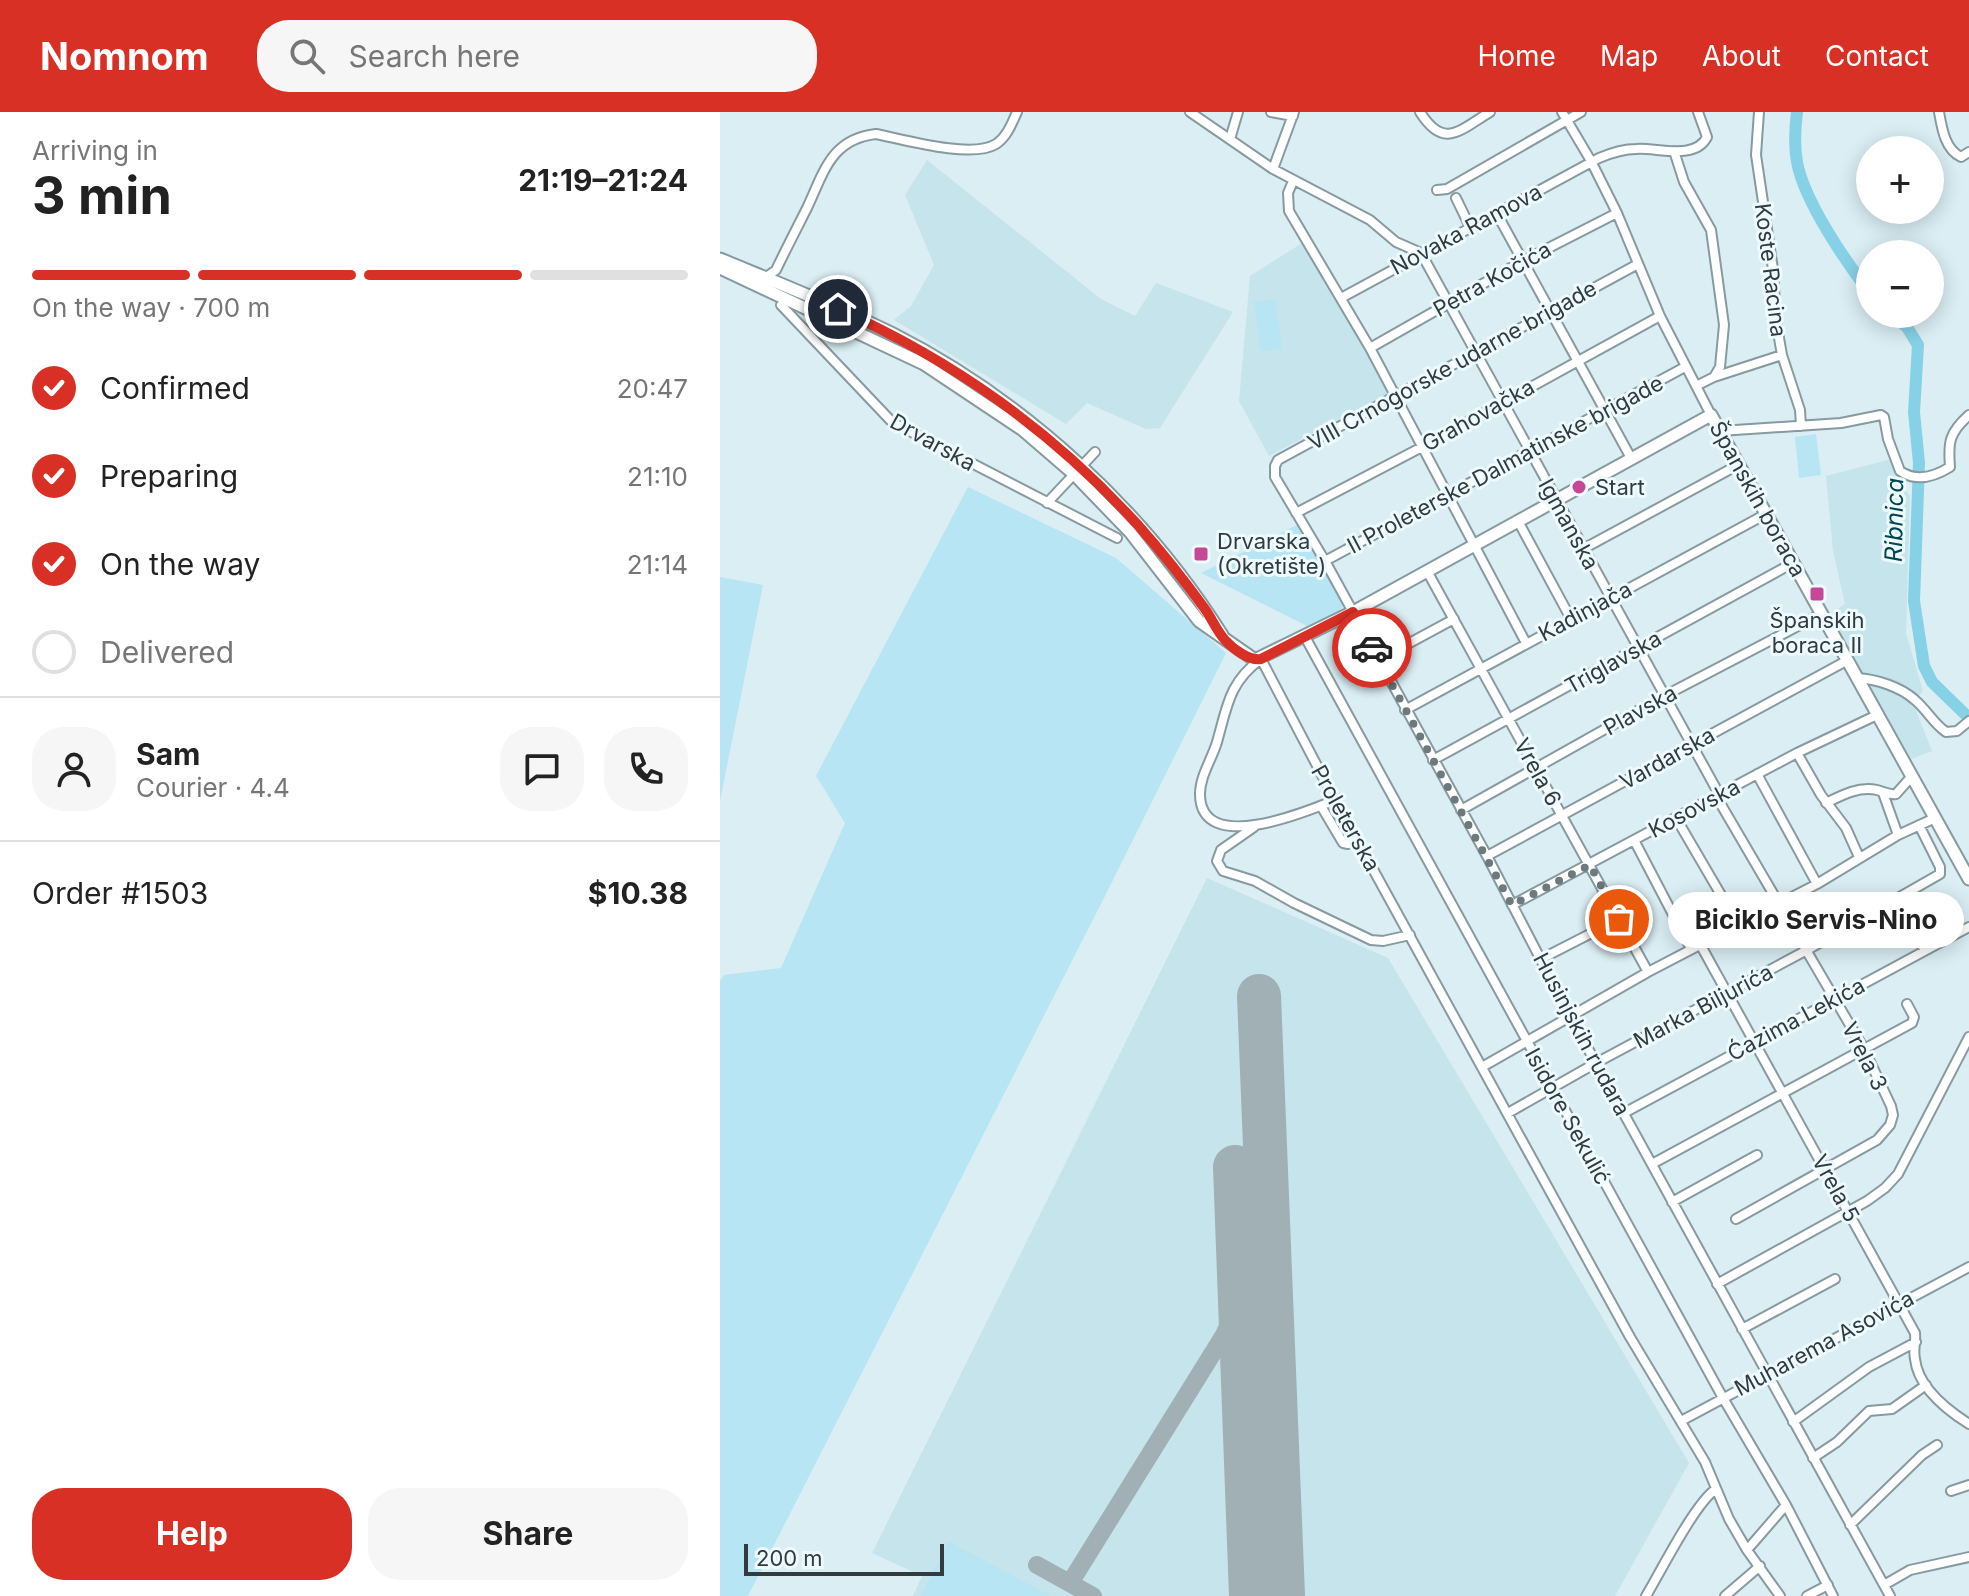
<!DOCTYPE html>
<meta charset="utf-8">
<style>
body{margin:0;font-family:Inter,sans-serif;background:#f6f6f6;color:#222;height:100vh;display:flex;flex-direction:column;font-size:30px;white-space:nowrap}
*{box-sizing:border-box;margin:0}
p{font-size:26px;color:#767676}
.icon{flex:none;width:44px;height:44px;fill:none;stroke:currentColor;stroke-width:2;stroke-linecap:round;stroke-linejoin:round}
.map{position:relative;flex:1;overflow:hidden}
.side{display:flex;flex-direction:column;background:#fff;width:720px}
.side>*{flex:none}
.buttons{position:absolute;left:1136px;top:24px;display:grid;gap:16px}
.buttons a{display:grid;place-items:center;width:88px;height:88px;border-radius:50%;background:#fff;box-shadow:0 4px 20px #0003;font-size:40px}
.scale{position:absolute;left:24px;bottom:20px;width:200px;box-sizing:border-box;padding-left:8px;border:4px solid #323b3d;border-top:0;font-size:22px;line-height:28px;white-space:nowrap;color:#323b3d;-webkit-text-stroke:6px #edfafe;paint-order:stroke}
.pin{position:absolute;display:grid;place-items:center;width:68px;height:68px;color:#fff;margin:-34px;border:4px solid #fff;border-radius:50%;box-shadow:0 2px 8px #0007}
.courier{position:absolute;display:grid;place-items:center;width:80px;height:80px;margin:-40px;border:6px solid #d93025;border-radius:50%;background:#fff;color:#222;box-shadow:0 2px 10px #0007}
.bubble{position:absolute;height:56px;border-radius:28px;background:#fff;box-shadow:0 4px 20px #0003;font-size:26px;font-weight:700;line-height:56px;text-align:center}
.overview em{font-style:normal;font-weight:700}
.overview div{display:flex;flex-direction:column-reverse}
.overview{display:flex;align-items:center;justify-content:space-between;height:136px;padding:0 32px}
h1{font-size:52px;font-weight:700;line-height:60px}
.bar{display:grid;grid-template-columns:repeat(4,1fr);gap:12px 8px;align-content:center;height:96px;padding:0 32px}
.bar i{height:10px;border-radius:6px;background:#e0e0e0}
.bar .active{background:#d93025}
.bar p{grid-column:span 4}
.line{display:flex;align-items:center;gap:20px;padding:0 32px;border-top:2px solid #e0e0e0}
.line div{flex:1}
.round{display:grid;place-items:center;flex:none;width:84px;height:84px;border-radius:32px;background:#f6f6f6}
ol{padding:0 32px;list-style:none}
li{display:flex;align-items:center;gap:24px;height:88px}
li p{margin-inline-start:auto}
li .icon{padding:8px;border-radius:50%;background:#d93025;color:#fff;stroke-width:4}
li:last-child{color:#767676}
li i{width:44px;height:44px;border:4px solid #e0e0e0;border-radius:50%}
.button{display:flex;gap:16px;margin-top:auto;padding:16px 32px}
.button a{flex:1;height:92px;border-radius:32px;background:#d93025;color:#fff;font-size:32px;font-weight:700;line-height:92px;text-align:center}
.button a+a{background:#f6f6f6;color:#222}
header{display:flex;align-items:center;gap:48px;box-sizing:border-box;height:112px;padding:0 40px;background:#d93025;color:#fff}
header strong{font-size:38px}
nav{display:flex;gap:44px;margin-inline-start:auto;font-size:28px}
.search{width:560px;height:72px;background:#f6f6f6;display:flex;align-items:center;gap:20px;box-sizing:border-box;padding:0 28px;border-radius:32px;color:#767676;font-size:30px}
main{display:flex;flex:1;min-height:0}
.map>svg:first-child{display:block}
</style>
<header>
<strong>Nomnom</strong>
<div class="search"><svg class="icon" aria-label="search" viewBox="0 0 24 24"><circle cx="10" cy="10" r="6"/><path d="M15 15l6 6"/></svg>Search here</div>
<nav><a>Home</a><a>Map</a><a>About</a><a>Contact</a></nav>
</header>
<main>
<section class="side">
<div class="overview"><div><h1>3 min</h1><p>Arriving in</p></div><em>21:19–21:24</em></div>
<div class="bar"><i class="active"></i><i class="active"></i><i class="active"></i><i></i><p>On the way · 700 m</p></div>
<ol>
<li><svg class="icon" aria-label="check" viewBox="0 0 24 24"><path d="M5 12l5 5 9-10"/></svg>Confirmed<p>20:47</p></li>
<li><svg class="icon" aria-label="check" viewBox="0 0 24 24"><path d="M5 12l5 5 9-10"/></svg>Preparing<p>21:10</p></li>
<li><svg class="icon" aria-label="check" viewBox="0 0 24 24"><path d="M5 12l5 5 9-10"/></svg>On the way<p>21:14</p></li>
<li><i></i>Delivered</li>
</ol>
<div class="line" style="height:144px"><a class="round"><svg class="icon" aria-label="person" viewBox="0 0 24 24"><circle cx="12" cy="8" r="4"/><path d="M4 21q1-7 8-7t8 7"/></svg></a><div><b>Sam</b><p>Courier · 4.4</p></div><a class="round"><svg class="icon" aria-label="chat" viewBox="0 0 24 24"><path d="M4 5h16v11H9l-5 4z"/></svg></a><a class="round"><svg class="icon" aria-label="phone" viewBox="0 0 24 24"><path d="M5 4h4l2 5-3 2q2 4 5 5l2-3 5 2v4C11 20 4 13 5 4z"/></svg></a></div>
<div class="line" style="height:104px"><div>Order #1503</div><b>$10.38</b></div>
<div class="button"><a>Help</a><a>Share</a></div>
</section>
<div class="map">
<svg width="1249" height="1484" viewBox="0 0 1249 1484">
<rect width="100%" height="100%" fill="#daeef4"/>
<!-- built -->
<path fill="#c6e4ec" d="M207,48L381,187L415,204L436,171L513,200L440,316L426,317L367,291L346,312L174,208L191,194L214,153L185,83Z
M587,128L671,280L549,344L519,289L530,164Z
M1172,347L1178,367L1190,384L1186,521L1203,579L1193,591L1212,639L1186,649L1118,523L1113,500L1125,492L1113,439L1106,364Z
M487,766L668,846L969,1351L895,1484H193L202,1464L152,1441Z"/>
<!-- green -->
<path fill="#b7e5f3" d="M555,187L562,237L541,239L534,190Z
M1096,322L1101,363L1079,366L1075,325Z
M248,375L396,446L506,541L386,782L28,1484H0V869L4,863L61,856L125,711L96,664Z
M579,412L624,493L620,498L589,515L481,461Z
M0,465L43,473L0,689Z
M228,1429L331,1484H201Z"/>
<g fill="none" stroke-linecap="round" stroke-linejoin="round">
<!-- river -->
<path stroke="#87d1e6" stroke-width="12" d="M1077,0C1075,16 1074,34 1077,50C1084,89 1126,150 1150,181
M1171,202L1187,215L1198,233L1194,300L1199,351L1194,489L1204,554L1212,570L1249,606"/>
<!-- taxiway -->
<path stroke="#a0b0b4" stroke-width="18" d="M317,1453L373,1484
M350,1471L504,1223L520,1190"/>
<!-- runway -->
<path stroke="#a0b0b4" stroke-width="44" d="M539,884L563,1484
M515,1055L531,1484"/>
<defs>
<path id="minor" d="M470,0L553,57L650,108L676,130L701,141L999,682
M551,0L573,4
M700,0C724,38 740,18 770,0
M842,0L871,49L897,101L940,204L991,303
M1039,0L1036,43L1053,157L1056,209L1062,243L1080,298L1081,314
M1219,0C1222,17 1225,37 1241,45L1249,40
M510,27L518,0
M954,39L964,70L991,118L1004,213L1000,255L994,265L976,274
M553,57L574,0
M573,69L568,81L569,99L650,236L806,531
M717,78L727,77L861,0
M736,86L750,115
M777,102L911,346
M918,152L558,348L555,354V365L605,449L767,744L850,904L1170,1484
M45,166L56,158C66,137 77,116 87,96C104,60 111,27 156,22C185,28 252,47 276,32C287,25 292,11 297,0
M621,186L879,46C891,41 903,37 916,37C936,35 975,49 987,25L978,0
M61,193L172,310L397,426
M650,236L803,149L897,101
M994,265L1062,243
M1000,319L1121,311L1161,303L1164,305L1168,327L1180,359C1196,370 1214,365 1230,355C1228,330 1229,321 1249,303
M327,391L375,340
M576,401L702,335L940,204
M798,409L851,507
M863,437L1018,353
M605,449L965,255
M707,459L928,860
M584,523L1003,1286L1066,1393L1113,1484
M658,548L734,507
M1137,566C1156,567 1181,575 1195,588C1207,598 1213,611 1226,620L1237,619L1249,609
M685,598L1046,402
M1077,641L1101,683L1126,716L1139,745
M713,648L1073,451
M1037,662L1097,772
M1163,681L1178,723
M996,684L1144,937L1171,994L1173,1003L1170,1013L1157,1028L1016,1107
M615,688C586,700 480,744 480,682C480,664 492,647 497,630C507,595 509,570 541,547L615,688L910,1225L985,1350L1009,1407L1027,1438L1060,1484
M1106,691C1122,683 1139,674 1157,678C1165,680 1168,683 1176,682L1192,664
M601,694L623,731L628,732L637,727
M741,698L944,584L1101,502
M956,706L1018,812
M534,715L501,738L497,749L503,759L535,769L574,791L651,828L663,829L690,823
M914,728L971,837
M767,744L1128,548
M792,793L1077,641L1157,603
M1177,799L1205,838
M980,832L1195,1221C1196,1230 1193,1238 1195,1247C1198,1275 1227,1298 1249,1312
M821,847L899,807
M762,955L928,860L1097,772L1178,723L1215,706
M788,1001L876,951L1087,838L1220,762V755L1199,713
M904,1001L1249,815
M932,1052L1192,911L1194,905L1187,892
M952,1090L1037,1043
M997,1172L1147,1089L1165,1076L1178,1062L1249,925
M1022,1217L1115,1167
M961,1309L1249,1155
M1073,1310L1149,1255L1196,1230
M1093,1346L1117,1330L1149,1299L1172,1297L1206,1273
M1231,1379L1249,1373
M1130,1413L1202,1343L1217,1333
M1027,1438L1066,1393
M1164,1473L1190,1458L1249,1445
M926,1484C941,1459 975,1391 996,1377
M1005,1484L1040,1454
M1087,1484L1108,1473"/>
<path id="secondary" d="M0,147C58,171 117,194 173,222C305,289 423,398 502,523
M0,156L204,252L303,318L354,362L410,420L479,509L535,548L633,500L991,303L1249,767"/>
</defs>
<!-- minor casing -->
<use href="#minor" stroke="#879aa0" stroke-width="12"/>
<!-- secondary casing -->
<use href="#secondary" stroke="#879aa0" stroke-width="15"/>
<!-- minor -->
<use href="#minor" stroke="#fff" stroke-width="8"/>
<!-- secondary -->
<use href="#secondary" stroke="#fff" stroke-width="11"/>
</g>
<g fill="none" stroke-linecap="round" stroke-linejoin="round">
<!-- done -->
<path stroke="#6d7a7d" stroke-width="8" stroke-dasharray="0 14.4" d="M652,536L792,793L870,753L899,807"/>
<!-- route -->
<path stroke="#d93025" stroke-width="10" d="M118,197C234,249 331,318 417,412C441,439 464,468 485,497C492,507 497,519 505,528C513,537 529,549 541,547L633,500L652,536"/>
</g>
<!-- markers -->
<g fill="#c54795" stroke="#edfafe" stroke-width="3">
<circle cx="859" cy="375" r="8"/>
<rect x="473" y="434" width="16" height="16" rx="4"/>
<rect x="1089" y="474" width="16" height="16" rx="4"/>
</g>
<g text-anchor="middle" dominant-baseline="central" stroke-width="6" stroke-linejoin="round" paint-order="stroke">
<!-- street labels -->
<g font-size="22" fill="#323b3d" stroke="#edfafe">
<text transform="translate(746 117) rotate(-28)">Novaka Ramova</text>
<text transform="translate(1051 158) rotate(83)">Koste Racina</text>
<text transform="translate(772 167) rotate(-29)">Petra Kočića</text>
<text transform="translate(732 253) rotate(-29)">VIII Crnogorske udarne brigade</text>
<text transform="translate(758 303) rotate(-29)">Grahovačka</text>
<text transform="translate(213 330) rotate(29)">Drvarska</text>
<text transform="translate(785 352) rotate(-28)">II Proleterske Dalmatinske brigade</text>
<text transform="translate(1038 387) rotate(61)">Španskih boraca</text>
<text transform="translate(849 412) rotate(61)">Igmanska</text>
<text transform="translate(865 499) rotate(-28)">Kadinjača</text>
<text transform="translate(893 550) rotate(-29)">Triglavska</text>
<text transform="translate(920 598) rotate(-29)">Plavska</text>
<text transform="translate(947 646) rotate(-29)">Vardarska</text>
<text transform="translate(818 660) rotate(61)">Vrela 6</text>
<text transform="translate(974 696) rotate(-28)">Kosovska</text>
<text transform="translate(626 706) rotate(61)">Proleterska</text>
<text transform="translate(983 894) rotate(-28)">Marka Biljurića</text>
<text transform="translate(1076 907) rotate(-28)">Ćazima Lekića</text>
<text transform="translate(862 922) rotate(62)">Husinjskih rudara</text>
<text transform="translate(1145 944) rotate(63)">Vrela 3</text>
<text transform="translate(848 1004) rotate(61)">Isidore Sekulić</text>
<text transform="translate(1116 1076) rotate(61)">Vrela 5</text>
<text transform="translate(1104 1231) rotate(-28)">Muharema Asovića</text>
</g>
<!-- poi labels -->
<g font-size="22" fill="#323b3d" stroke="#edfafe" text-anchor="start">
<text x="875" y="375">Start</text>
<text x="497" y="429">Drvarska<tspan x="497" dy="25">(Okretište)</tspan></text>
<text x="1097" y="508" text-anchor="middle">Španskih<tspan x="1097" dy="25">boraca II</tspan></text>
</g>
<!-- water labels -->
<g font-size="24" font-style="italic" fill="#004554" stroke="#edfafe">
<text transform="translate(1174 408) rotate(-89)">Ribnica</text>
</g>
</g>
</svg>
<div class="buttons">
<a>+</a>
<a>−</a>
</div>
<div class="scale">200 m</div>
<div class="pin" style="left:899px;top:807px;background:#ea580c"><svg class="icon" aria-label="bag" viewBox="0 0 24 24"><path d="M5 8h14l-1 12H6zM9 8a3 3 0 0 1 6 0"/></svg></div>
<div class="pin" style="left:118px;top:197px;background:#1f2937"><svg class="icon" aria-label="home" viewBox="0 0 24 24"><path d="M3 11l9-7 9 7M6 9v11h12V9"/></svg></div>
<div class="courier" style="left:652px;top:536px"><svg class="icon" aria-label="car" viewBox="0 0 24 24"><path d="M5 17H2v-5l4-1 3-4h7l3 4 3 1v5h-3M9 17h6M6 11h13"/><circle cx="7" cy="17" r="2"/><circle cx="17" cy="17" r="2"/></svg></div>
<div class="bubble" style="left:948px;top:780px;width:296px">Biciklo Servis-Nino</div>
</div>
</main>
